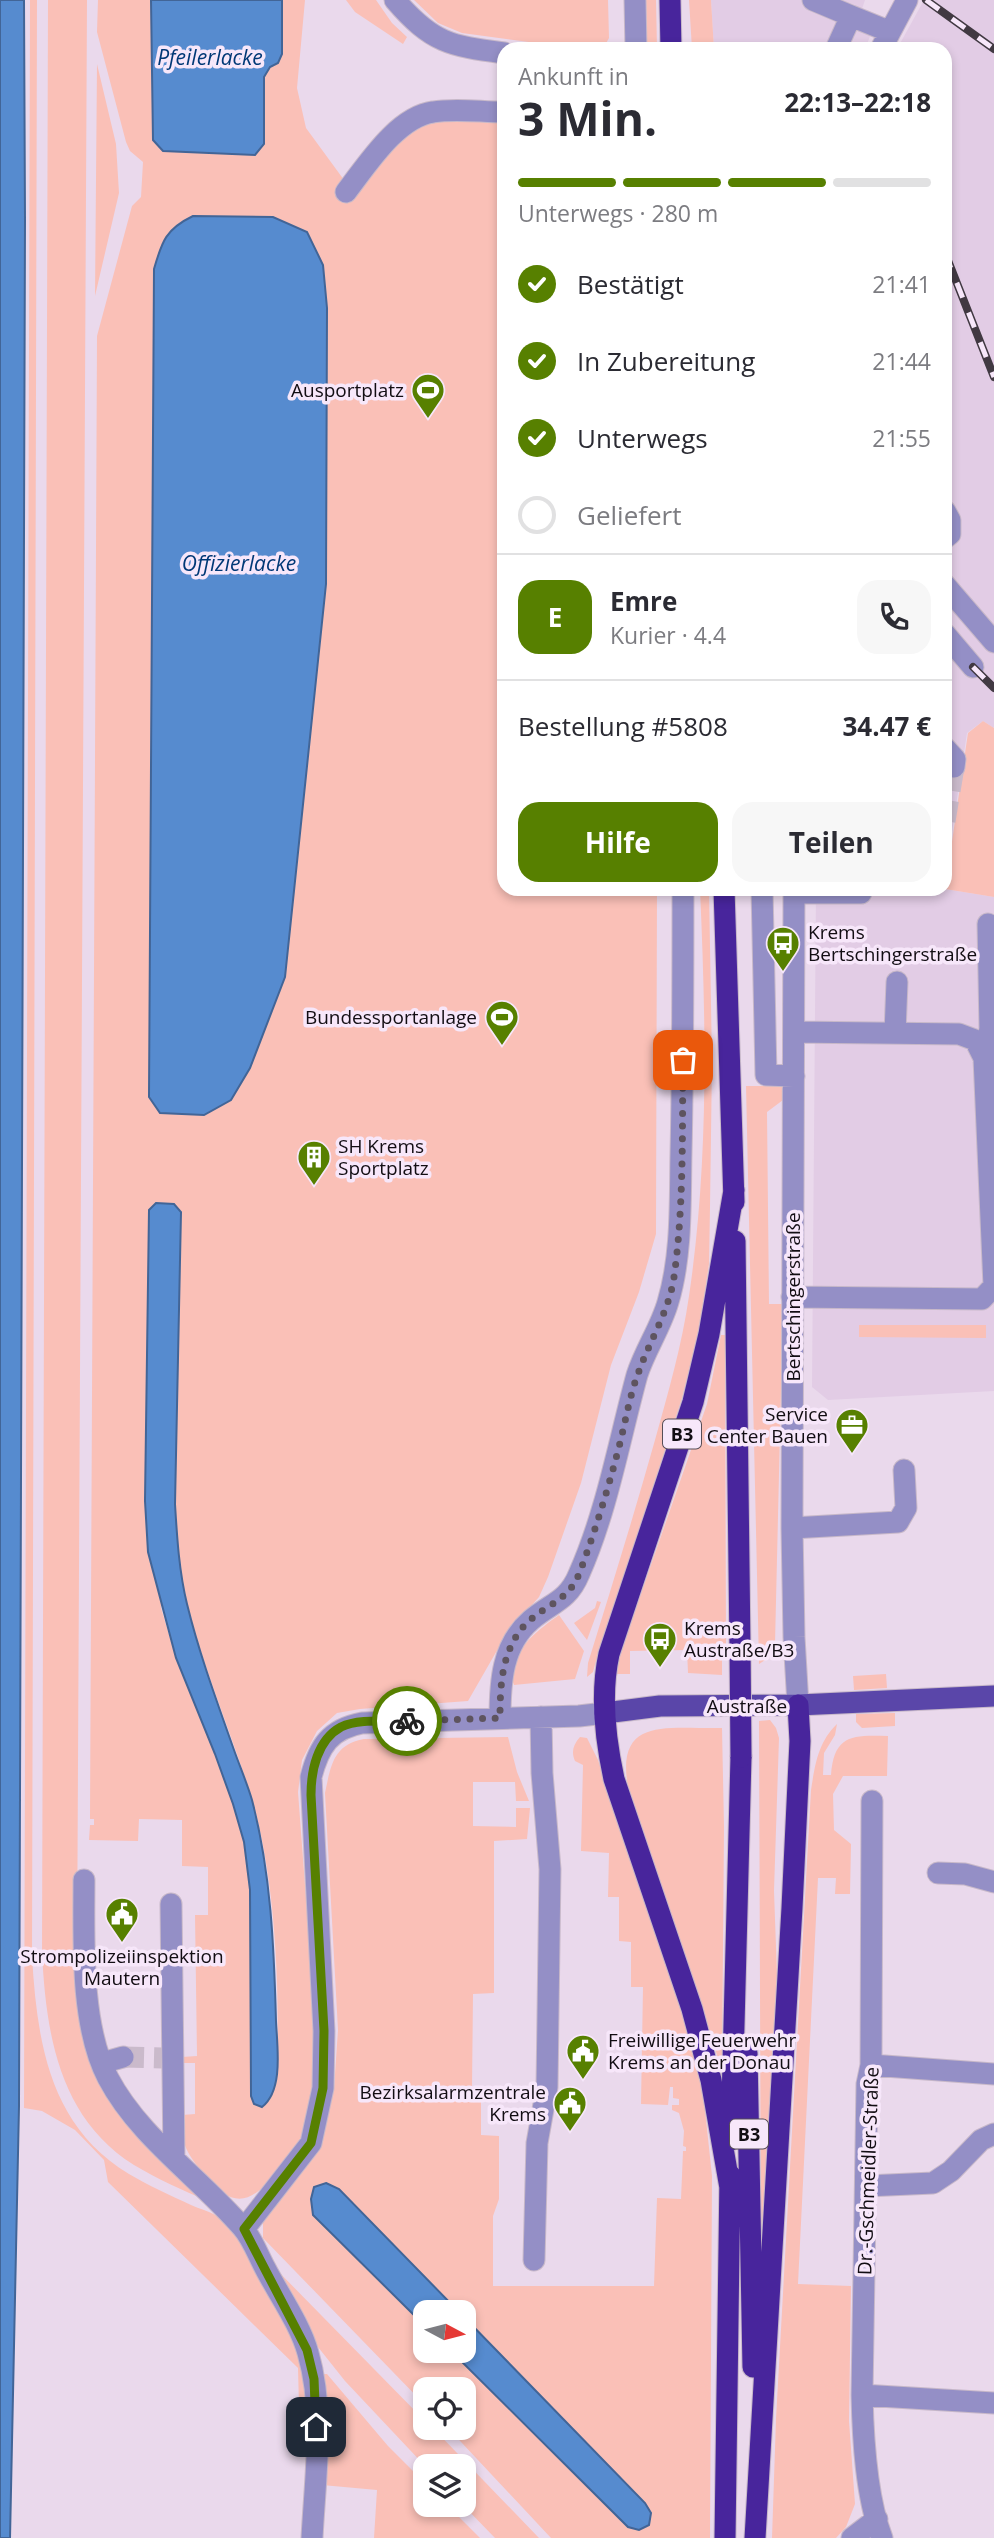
<!DOCTYPE html>
<html lang="de">
<meta charset="utf-8">
<style>
body{margin:0;font-family:"Open Sans",sans-serif;background:#f7f7f7;color:#2b2b33;height:100vh;display:flex;flex-direction:column;font-size:26px;white-space:nowrap}
*{box-sizing:border-box;margin:0}
p{font-size:23px;color:#7c7c81}
.icon{flex:none;width:38px;height:38px;fill:none;stroke:currentColor;stroke-width:2;stroke-linecap:round;stroke-linejoin:round}
.map{position:relative;flex:1;overflow:hidden}
.details{position:absolute;left:497px;top:42px;width:455px;height:854px;display:flex;flex-direction:column;background:#fff;border-radius:21px;box-shadow:0 4px 10px #0003}
.details>*{flex:none}
.needle{width:46px;rotate:97deg}
.buttons{position:absolute;left:413px;top:2300px;display:grid;gap:14px}
.buttons a{display:grid;place-items:center;width:63px;height:63px;border-radius:14px;background:#fff;box-shadow:0 4px 10px #0003;font-size:35px}
.pin{position:absolute;display:grid;place-items:center;width:60px;height:60px;color:#fff;margin:-30px;border-radius:14px;box-shadow:0 4px 10px #0006}
.courier{position:absolute;display:grid;place-items:center;width:70px;height:70px;margin:-35px;border:5px solid #578000;border-radius:50%;background:#fff;color:#222;box-shadow:0 2px 9px #0007}
.headline em{font-style:normal;font-weight:700}
.headline div{display:flex;flex-direction:column-reverse}
.headline{display:flex;align-items:center;justify-content:space-between;height:119px;padding:0 21px}
h1{font-size:46px;font-weight:700;line-height:52px}
.bar{display:grid;grid-template-columns:repeat(4,1fr);gap:10px 7px;align-content:center;height:84px;padding:0 21px}
.bar i{height:9px;border-radius:5px;background:#e1e1e2}
.bar .current{background:#578000}
.bar p{grid-column:span 4}
.line{display:flex;align-items:center;gap:18px;padding:0 21px;border-top:2px solid #e1e1e2}
.line div{flex:1}
.round{display:grid;place-items:center;flex:none;width:74px;height:74px;border-radius:21px;background:#f7f7f7}
ol{padding:0 21px;list-style:none}
li{display:flex;align-items:center;gap:21px;height:77px}
li p{margin-inline-start:auto}
li .icon{padding:7px;border-radius:50%;background:#578000;color:#fff;stroke-width:4}
li:last-child{color:#7c7c81}
li i{width:38px;height:38px;border:4px solid #e1e1e2;border-radius:50%}
.cta{display:flex;gap:14px;margin-top:auto;padding:14px 21px}
.cta a{flex:1;height:80px;border-radius:21px;background:#578000;color:#fff;font-size:28px;font-weight:700;line-height:80px;text-align:center}
.cta a+a{background:#f7f7f7;color:#2b2b33}
.map>svg:first-child{display:block}
</style>
<div class="map">
<svg width="994" height="2538" viewBox="0 0 994 2538">
<rect width="100%" height="100%" fill="#ead9ec"/>
<!-- built -->
<path fill="#e2cce5" d="M711,0H865L862,9L878,16L865,49H714Z
M924,0H994V728L983,721L967,733L945,878V49H897Z
M816,889H945L994,897V1391L828,1400L812,1387Z"/>
<!-- green -->
<path fill="#fac0b7" fill-rule="evenodd" d="M30,0H37L32,1956C37,2041 49,2126 129,2174C149,2186 170,2195 191,2205C200,2209 212,2212 220,2218C251,2242 300,2341 305,2381C308,2401 307,2424 308,2444H300L298,2368L108,2182L104,2160L75,2130L42,2111L24,2108Z
M48,0H87L77,1961L97,2066L207,2201C183,2190 157,2179 134,2165C59,2118 46,2034 42,1952Z
M98,0H151L153,140L163,151L255,155L264,144V77L270,67L278,63L282,54V0H305L297,88L306,128L355,195C378,166 399,131 436,120L504,121V889H657L656,1234L639,1292L611,1365L581,1483L548,1577L539,1597L507,1633L468,1701L360,1709L337,1713L317,1731L302,1760L298,1792C302,1845 306,1899 310,1952C314,2013 322,2078 303,2137C300,2148 288,2159 281,2167C252,2204 234,2212 203,2173C185,2151 181,2143 182,2115L195,2114V2063H183L182,2057L197,2056L195,1915H208V1867L182,1866V1820L139,1819L138,1841L89,1840L90,1825H94V1819H90L97,336L132,206L141,197L143,162L130,151L126,142L97,32ZM323,265L327,308L326,584L161,1113L149,1097L154,269ZM175,1504C177,1537 179,1572 187,1604C204,1670 231,1732 251,1796C276,1878 281,1997 276,2082L251,2096L250,1890L244,1842L233,1804L215,1754L176,1658L161,1608Z
M346,0H376L392,23L407,37L403,44L355,12Z
M414,0H608L609,38L604,47L582,49L462,33L438,23Z
M646,0H656L657,49H647Z
M689,0H711L714,49H692Z
M97,64L116,144L119,193L95,296Z
M983,721L994,728V897L945,889L968,733Z
M700,889H709L712,1062L710,1207L709,1264L699,1331L682,1398L596,1661L593,1672L587,1677L588,1663C611,1589 634,1515 655,1440C668,1393 682,1345 689,1296C709,1162 706,1024 700,889Z
M746,1086H783V1100L767,1112L769,1304H783L775,1644L770,1657L759,1664Z
M859,1325H986V1338L859,1337Z
M721,1335H725L726,1647H722V1675L688,1673L687,1650L630,1651V1674H616L620,1654L707,1404Z
M597,1601L601,1602L587,1640L574,1623L595,1608Z
M559,1615L584,1651L575,1679L514,1685C503,1656 539,1629 559,1615Z
M886,1674L887,1688L854,1690L853,1676Z
M895,1713V1726L862,1728L856,1722V1714Z
M770,1720L776,1728L779,1738L774,1891L778,2003L761,2263L759,1721Z
M837,1724L835,1735L824,1753L823,1775H831C834,1734 853,1735 888,1736L887,1776H843L833,1794L834,1830L851,1844L850,1894H835L836,1878H818L798,2284L851,2286L849,2421L855,2504L846,2527L836,2538H772L776,2419L811,1790C815,1765 818,1742 837,1724Z
M722,1728L724,1826L722,2071L702,2007L630,1797C611,1715 664,1729 722,1728Z
M508,1737L517,1772L529,1801H516L515,1782H473V1826L516,1827V1808H530L527,1839L494,1841V1993L473,1994L472,2089H481V2135L499,2136V2199L493,2216V2286H654L657,2198L681,2199L683,2151H686V2147L683,2146L684,2131L679,2113L672,2110V2105H679V2099L673,2098V2087H670L668,2105L641,2104L643,1987H631V1942L619,1941V1897H608L609,1853L581,1851L583,1765L575,1761C571,1752 573,1745 580,1737L587,1738L598,1760L683,2012L702,2082L712,2176L710,2538H551L447,2427H464V2389H425V2405L263,2238V2218L320,2145L334,2089L338,2030L325,1793C331,1765 333,1745 364,1739ZM339,2189L459,2312H464V2317L645,2503L628,2527L450,2350H425V2326Z
M270,2263L425,2421V2427H432L539,2538H495L462,2504L464,2466H425L345,2381L314,2342Z
M323,2374H327L388,2446L425,2483V2504H446L480,2538H374L377,2490L322,2485Z"/>
<!-- water -->
<path fill="#568bcf" stroke="#426597" stroke-width="2" d="M0,0H24L25,220L19,2106L10,2538H0Z
M151,0H282V54L278,63L270,67L264,77V144L255,155L163,151L153,140Z
M193,216L273,217L307,232L323,265L327,308L326,584L285,977L250,1068L231,1100L204,1115L160,1113L149,1097L154,269C162,241 166,229 193,216Z
M156,1203L174,1204L181,1212L175,1504C177,1537 179,1571 187,1604C199,1653 217,1702 234,1750C240,1767 247,1783 252,1800C271,1873 274,1947 276,2021C277,2046 284,2090 262,2107L254,2104L251,2096L250,1890L244,1842L233,1804L215,1754L176,1658L148,1552L145,1501L149,1210Z
M326,2183L339,2189L459,2312H425V2326L313,2215L311,2199L314,2187Z
M464,2317L645,2503L651,2513L649,2525L639,2530L628,2527L450,2350H464Z"/>
<g fill="none" stroke-linecap="round" stroke-linejoin="round">
<!-- minor-tunnel -->
<path stroke="#cabacb" stroke-width="21" stroke-dasharray="21 10" stroke-linecap="butt" d="M945,821L954,767
M123,2057L162,2058"/>
<defs>
<path id="minor" d="M395,0C432,43 450,46 504,53
M635,0L636,49
M813,0L851,16
M836,49L851,16L888,31
M881,49L907,0
M346,192C367,165 397,117 433,112C455,108 481,112 504,112
M945,511L950,520V534L945,538
M945,585L994,642
M945,634L973,667
M945,748L955,759L954,767
M762,889L766,1075L794,1076
M794,889L792,1528L794,1637L798,1705
M794,893H861
M895,1033L897,982
M984,1058L990,1029L988,924
M792,1297L982,1299L994,1286L984,1058L975,1040L959,1034L794,1032
M792,1528L898,1522L906,1508L904,1470
M500,1718C500,1682 502,1645 531,1620C551,1603 568,1601 579,1574C607,1511 619,1441 637,1375C645,1350 661,1327 668,1302C682,1255 680,1203 681,1154C683,1066 683,978 683,889
M872,1801L871,2065L867,2084L862,2395C863,2439 866,2497 882,2538
M938,1873L965,1874L994,1882
M84,1880C84,1939 80,2025 108,2078C139,2137 199,2177 242,2227C252,2238 258,2255 265,2268C279,2295 300,2324 308,2353C325,2412 315,2478 312,2538
M171,1904L174,2159
M102,2063L123,2057
M871,2065L994,2074
M866,2186L933,2183L951,2171L981,2140L994,2134
M244,2229L311,2143L323,2088L324,2031L311,1777C319,1746 330,1729 362,1723L579,1716L605,1713
M534,2260L537,2143L547,2087L550,1869L542,1773L541,1717
M862,2395L994,2403
M852,2538L877,2519"/>
<path id="major" d="M605,1713L660,1706L798,1705L994,1696"/>
<path id="highway" d="M670,0L671,49
M724,889L734,1202
M735,1241L740,1647
M747,2053L753,2367
M731,2140L741,1757
M730,2188L711,2080L692,2009L614,1779C605,1738 600,1695 609,1654L693,1402L709,1334L734,1190
M725,2538L730,2175
M755,2538L792,1908L800,1741L798,1705"/>
</defs>
<!-- minor casing -->
<use href="#minor" stroke="#c7b8c9" stroke-width="23"/>
<!-- major casing -->
<use href="#major" stroke="#c7b8c9" stroke-width="23"/>
<!-- highway casing -->
<use href="#highway" stroke="#c7b8c9" stroke-width="23"/>
<!-- minor -->
<use href="#minor" stroke="#948fc6" stroke-width="21"/>
<!-- major -->
<use href="#major" stroke="#5a46a9" stroke-width="21"/>
<!-- highway -->
<use href="#highway" stroke="#48259c" stroke-width="21"/>
<defs>
<path id="rail" d="M926,0L994,49
M945,253L994,377
M973,667L994,688"/>
</defs>
<!-- rail casing -->
<use href="#rail" stroke="#413942" stroke-width="8"/>
<!-- rail -->
<use href="#rail" stroke="#f7e7fa" stroke-width="5" stroke-dasharray="16" stroke-linecap="butt"/>
<defs>
<path id="highway-bridge" d="M740,1647L741,1757"/>
</defs>
<!-- highway-bridge casing -->
<use href="#highway-bridge" stroke="#c7b8c9" stroke-width="23" stroke-linecap="butt"/>
<!-- highway-bridge -->
<use href="#highway-bridge" stroke="#48259c" stroke-width="21"/>
</g>
<g fill="none" stroke-linecap="round" stroke-linejoin="round">
<!-- done -->
<path stroke="#5e545f" stroke-width="7" stroke-dasharray="0 12.6" d="M407,1721L500,1718C500,1683 502,1645 530,1620C552,1601 570,1600 581,1569C596,1528 609,1486 620,1443C626,1419 630,1394 639,1371C650,1340 669,1311 674,1277C684,1206 682,1132 683,1060"/>
<!-- route -->
<path stroke="#578000" stroke-width="9" d="M316,2427L314,2379L307,2350L244,2229L311,2143L323,2088L324,2031L311,1795C311,1771 317,1740 341,1727C359,1718 388,1722 407,1721"/>
</g>
<!-- icons -->
<defs>
<symbol id="stadium-pin" viewBox="-11 -11 22 30"><path d="M0 17L-7.5 6A9.5 9.5 0 1 1 7.5 6Z" fill="#578000" stroke="#f7e7fa"/><path d="M0-5a6.5 5 0 1 0 0 10a6.5 5 0 1 0 0-10ZM-3.5-1.8h7v3.6h-7Z" fill="#fff"/></symbol>
<symbol id="bus-pin" viewBox="-11 -11 22 30"><path d="M0 17L-7.5 6A9.5 9.5 0 1 1 7.5 6Z" fill="#578000" stroke="#f7e7fa"/><path d="M-5-6H5V4H4V6H2V4H-2V6H-4V4H-5ZM-3.5-4V0h7V-4ZM-3.5 1.2v1.5H-2V1.2ZM2 1.2v1.5H3.5V1.2Z" fill="#fff"/></symbol>
<symbol id="building-pin" viewBox="-11 -11 22 30"><path d="M0 17L-7.5 6A9.5 9.5 0 1 1 7.5 6Z" fill="#578000" stroke="#f7e7fa"/><path d="M-4-6H4V6H1V3H-1V6H-4ZM-2.5-4.3h1.7v1.8h-1.7ZM.8-4.3h1.7v1.8H.8ZM-2.5-1h1.7V.8h-1.7ZM.8-1h1.7V.8H.8Z" fill="#fff"/></symbol>
<symbol id="office-pin" viewBox="-11 -11 22 30"><path d="M0 17L-7.5 6A9.5 9.5 0 1 1 7.5 6Z" fill="#578000" stroke="#f7e7fa"/><path d="M-6-3h4V-5.5h4V-3h4V5H-6ZM-1-4.5V-3h2v-1.5ZM-6 0V1H6V0Z" fill="#fff"/></symbol>
<symbol id="civic-pin" viewBox="-11 -11 22 30"><path d="M0 17L-7.5 6A9.5 9.5 0 1 1 7.5 6Z" fill="#578000" stroke="#f7e7fa"/><path d="M-.6-6.5H3V-4.5H.6V-3L4-1V1h2V6H-6V1h2V-1L-.6-3ZM-1.2 2.5V6h2.4V2.5Z" fill="#fff"/></symbol>
</defs>
<g fill-rule="evenodd">
<use href="#stadium-pin" x="409" y="371" width="38" height="52"/>
<use href="#bus-pin" x="764" y="924" width="38" height="52"/>
<use href="#stadium-pin" x="483" y="998" width="38" height="52"/>
<use href="#building-pin" x="295" y="1138" width="38" height="52"/>
<use href="#office-pin" x="833" y="1406" width="38" height="52"/>
<use href="#bus-pin" x="641" y="1620" width="38" height="52"/>
<use href="#civic-pin" x="103" y="1895" width="38" height="52"/>
<use href="#civic-pin" x="564" y="2032" width="38" height="52"/>
<use href="#civic-pin" x="551" y="2084" width="38" height="52"/>
</g>
<g text-anchor="middle" dominant-baseline="central" stroke-width="7" stroke-linejoin="round" paint-order="stroke">
<!-- shield labels -->
<g fill="#f7e7fa" stroke="#574e58" stroke-width="2">
<rect x="663" y="1419.5" width="38" height="29" rx="5"/>
<rect x="730" y="2119.5" width="38" height="29" rx="5"/>
</g>
<g font-size="18" font-weight="bold" fill="#120d13">
<text x="682" y="1434">B3</text>
<text x="749" y="2134">B3</text>
</g>
<!-- poi labels -->
<g font-size="19" fill="#120d13" stroke="#f7e7fa" text-anchor="end">
<text x="404" y="390">Ausportplatz</text>
<text x="808" y="932" text-anchor="start">Krems<tspan x="808" dy="22">Bertschingerstraße</tspan></text>
<text x="477" y="1017">Bundessportanlage</text>
<text x="338" y="1146" text-anchor="start">SH Krems<tspan x="338" dy="22">Sportplatz</tspan></text>
<text x="828" y="1414">Service<tspan x="828" dy="22">Center Bauen</tspan></text>
<text x="684" y="1628" text-anchor="start">Krems<tspan x="684" dy="22">Austraße/B3</tspan></text>
<text x="122" y="1956" text-anchor="middle">Strompolizeiinspektion<tspan x="122" dy="22">Mautern</tspan></text>
<text x="608" y="2040" text-anchor="start">Freiwillige Feuerwehr<tspan x="608" dy="22">Krems an der Donau</tspan></text>
<text x="546" y="2092">Bezirksalarmzentrale<tspan x="546" dy="22">Krems</tspan></text>
</g>
<!-- street labels -->
<g font-size="19" fill="#120d13" stroke="#f7e7fa">
<text transform="translate(793 1297) rotate(-90)">Bertschingerstraße</text>
<text x="747" y="1706">Austraße</text>
<text transform="translate(868 2171) rotate(-88)">Dr.-Gschmeidler-Straße</text>
</g>
<!-- water labels -->
<g font-size="21" font-style="italic" fill="#003876" stroke="#f7e7fa">
<text x="210" y="57">Pfeilerlacke</text>
<text x="239" y="563">Offizierlacke</text>
</g>
</g>
</svg>
<div class="buttons">
<a><svg class="needle" viewBox="-14 -14 28 28"><path d="M0-13l5 13h-10z" fill="#e53935"/><path d="M0 13l5-13h-10z" fill="#7c7c81"/></svg></a>
<a><svg class="icon" aria-label="locate" viewBox="0 0 24 24"><circle cx="12" cy="12" r="6"/><path d="M12 2v4M12 18v4M2 12h4M18 12h4"/></svg></a>
<a><svg class="icon" aria-label="layers" viewBox="0 0 24 24"><path d="M12 4l9 5-9 5-9-5zM3 14l9 5 9-5"/></svg></a>
</div>
<div class="pin" style="left:683px;top:1060px;background:#ea580c"><svg class="icon" aria-label="bag" viewBox="0 0 24 24"><path d="M5 8h14l-1 12H6zM9 8a3 3 0 0 1 6 0"/></svg></div>
<div class="pin" style="left:316px;top:2427px;background:#1f2937"><svg class="icon" aria-label="home" viewBox="0 0 24 24"><path d="M3 11l9-7 9 7M6 9v11h12V9"/></svg></div>
<div class="courier" style="left:407px;top:1721px"><svg class="icon" aria-label="bike" viewBox="0 0 24 24"><circle cx="6" cy="16" r="4"/><circle cx="18" cy="16" r="4"/><path d="M6 16l4-8h5l3 8M10 8l3 8H6M13 5h3"/></svg></div>
<section class="details">
<div class="headline"><div><h1>3 Min.</h1><p>Ankunft in</p></div><em>22:13–22:18</em></div>
<div class="bar"><i class="current"></i><i class="current"></i><i class="current"></i><i></i><p>Unterwegs · 280 m</p></div>
<ol>
<li><svg class="icon" aria-label="check" viewBox="0 0 24 24"><path d="M5 12l5 5 9-10"/></svg>Bestätigt<p>21:41</p></li>
<li><svg class="icon" aria-label="check" viewBox="0 0 24 24"><path d="M5 12l5 5 9-10"/></svg>In Zubereitung<p>21:44</p></li>
<li><svg class="icon" aria-label="check" viewBox="0 0 24 24"><path d="M5 12l5 5 9-10"/></svg>Unterwegs<p>21:55</p></li>
<li><i></i>Geliefert</li>
</ol>
<div class="line" style="height:126px"><b class="round" style="background:#578000;color:#fff">E</b><div><b>Emre</b><p>Kurier · 4.4</p></div><a class="round"><svg class="icon" aria-label="phone" viewBox="0 0 24 24"><path d="M5 4h4l2 5-3 2q2 4 5 5l2-3 5 2v4C11 20 4 13 5 4z"/></svg></a></div>
<div class="line" style="height:91px"><div>Bestellung #5808</div><b>34.47 €</b></div>
<div class="cta"><a>Hilfe</a><a>Teilen</a></div>
</section>
</div>
